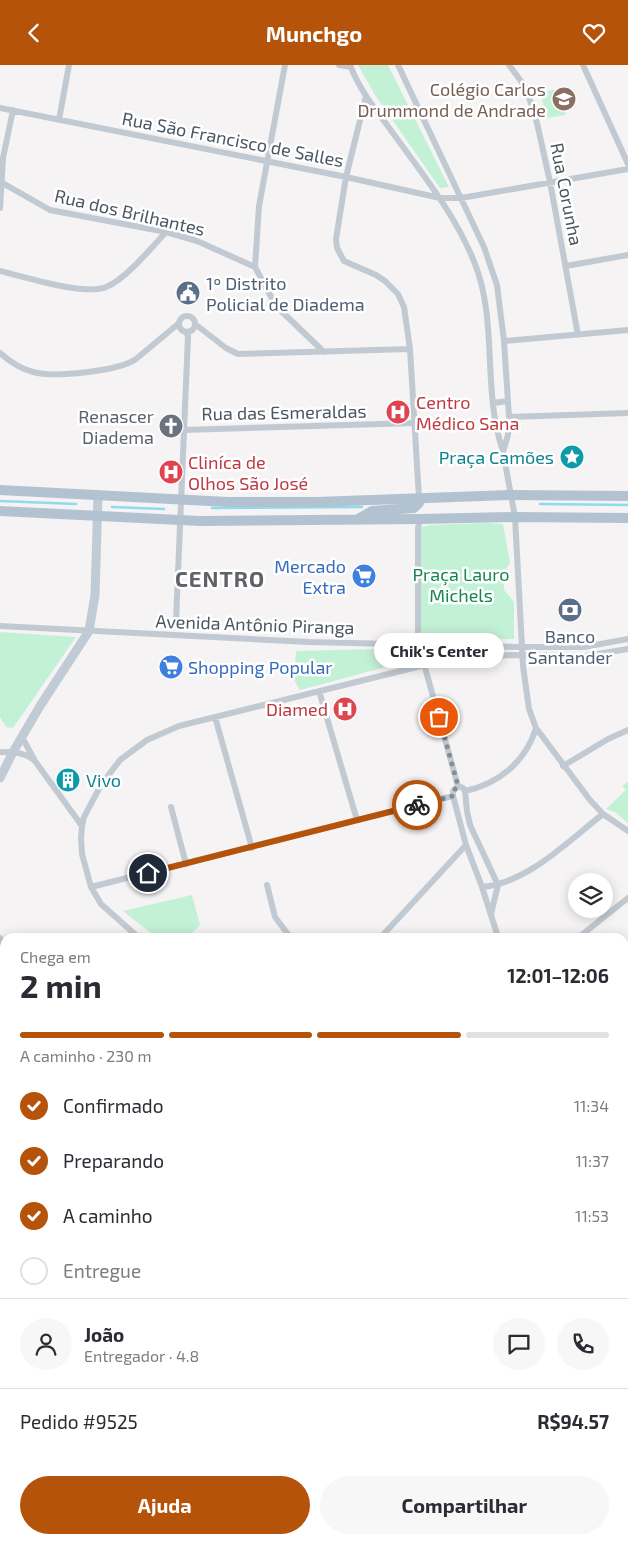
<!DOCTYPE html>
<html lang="pt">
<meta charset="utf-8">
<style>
body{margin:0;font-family:"Exo 2",sans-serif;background:#f7f7f7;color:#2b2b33;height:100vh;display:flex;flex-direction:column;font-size:19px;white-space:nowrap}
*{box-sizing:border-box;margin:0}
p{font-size:16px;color:#7c7c81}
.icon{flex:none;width:28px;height:28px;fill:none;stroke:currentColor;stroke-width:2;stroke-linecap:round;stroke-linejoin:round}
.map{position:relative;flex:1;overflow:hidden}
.details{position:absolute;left:0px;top:868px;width:629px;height:611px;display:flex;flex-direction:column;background:#fff;border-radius:15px 15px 0 0;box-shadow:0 2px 12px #0003}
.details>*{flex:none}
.buttons{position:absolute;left:568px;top:808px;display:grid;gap:10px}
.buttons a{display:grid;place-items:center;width:45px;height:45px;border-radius:50%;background:#fff;box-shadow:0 2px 12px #0003;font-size:25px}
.pin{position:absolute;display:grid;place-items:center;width:42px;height:42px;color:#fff;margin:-21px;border:2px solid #fff;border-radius:50%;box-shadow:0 1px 5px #0007}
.courier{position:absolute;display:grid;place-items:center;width:50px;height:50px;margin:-25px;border:4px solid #b45309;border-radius:50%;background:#fff;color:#222;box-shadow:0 1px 6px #0007}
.bubble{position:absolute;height:35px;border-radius:18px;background:#fff;box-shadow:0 2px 12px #0003;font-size:16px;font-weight:700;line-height:35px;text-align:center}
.summary em{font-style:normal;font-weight:700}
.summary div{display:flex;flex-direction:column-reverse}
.summary{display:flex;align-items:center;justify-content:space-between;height:85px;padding:0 20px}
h1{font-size:32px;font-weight:700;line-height:38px}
.bar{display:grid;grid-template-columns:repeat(4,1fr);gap:8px 5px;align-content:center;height:60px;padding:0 20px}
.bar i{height:6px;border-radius:4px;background:#e1e1e2}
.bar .on{background:#b45309}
.bar p{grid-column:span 4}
.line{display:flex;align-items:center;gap:12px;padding:0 20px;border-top:1px solid #e1e1e2}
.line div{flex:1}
.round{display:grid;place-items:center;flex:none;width:52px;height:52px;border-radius:26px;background:#f7f7f7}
ol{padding:0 20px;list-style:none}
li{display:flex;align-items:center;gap:15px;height:55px}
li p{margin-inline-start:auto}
li .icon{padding:5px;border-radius:50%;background:#b45309;color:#fff;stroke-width:4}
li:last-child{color:#7c7c81}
li i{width:28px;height:28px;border:2px solid #e1e1e2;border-radius:50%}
.cta{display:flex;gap:10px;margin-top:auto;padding:10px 20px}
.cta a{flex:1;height:58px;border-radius:30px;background:#b45309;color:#fff;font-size:20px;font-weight:700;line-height:58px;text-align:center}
.cta a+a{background:#f7f7f7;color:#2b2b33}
header{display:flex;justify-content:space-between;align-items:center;height:65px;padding:0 20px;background:#b45309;color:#fff;font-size:22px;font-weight:700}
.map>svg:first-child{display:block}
</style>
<header><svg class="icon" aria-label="back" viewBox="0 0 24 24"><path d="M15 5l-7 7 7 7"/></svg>Munchgo<svg class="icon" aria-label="heart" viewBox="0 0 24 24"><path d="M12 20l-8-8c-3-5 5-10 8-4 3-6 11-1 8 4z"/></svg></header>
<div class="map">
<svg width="628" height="1478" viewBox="0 0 628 1478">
<rect width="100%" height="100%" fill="#f5f3f3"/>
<!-- green -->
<path fill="#c3f1d5" d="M358,0H388L449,122L440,123L375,30Z
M559,24L566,50L547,53L540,27Z
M487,458L503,459L510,498L504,507V525L514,537V574L420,572L418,463L430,460Z
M0,567L76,572L13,663L6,662L0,652Z
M418,583L419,593L300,625L294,615L296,586Z
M628,717V758L615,747L606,744L626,725L622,721Z
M192,830L200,860L188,872H156L123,846Z
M0,891L5,905V1058L0,1055Z
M249,1474H338L344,1478H251Z"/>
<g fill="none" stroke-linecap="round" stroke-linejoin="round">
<!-- stream -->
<path stroke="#90daee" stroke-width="2.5" d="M0,436L76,439
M540,439L628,440
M112,442L164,444
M212,443L362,442"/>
<!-- street -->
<path stroke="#c1cad2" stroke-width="6" d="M285,0L259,141L255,202L276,241L324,287
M339,0L351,2
M350,0C359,24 375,44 390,64C421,107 456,150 475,199C498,257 482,327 503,386
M398,0L484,182L497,220L504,276L509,352L508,370L503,387L515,452L523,601L529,644L536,663L590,735L603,749L628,766
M509,0L521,16L527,26L537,58L550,117L578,270
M583,0L628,99
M366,31L346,112L336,174L337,183L344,196L376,210L385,216L398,229L404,242L410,284L419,433
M0,43L346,112L440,133H461L628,104
M59,55L69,0
M1,117L50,145L166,167L197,176L255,202
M0,143L3,93L13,45
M566,201L628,190
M0,206C24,212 85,231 106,222C126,214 151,183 166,167
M179 259a8 8 0 1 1 16 0a8 8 0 1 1-16 0Z
M195,259L226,283L238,289L410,284
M504,276L628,265
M0,288C9,296 21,304 33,307C54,313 119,306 136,294L178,259
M493,338L507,336
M509,352L628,348
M183,365L415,358
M176,556L188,271L186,267
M0,561L309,577L522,582H584L628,574
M418,579V463L420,454
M424,599L458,721
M319,626L357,755
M215,652L252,783
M22,672L35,696L82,761
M0,687C12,687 24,687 34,695
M563,701L608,674L628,665
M465,726C499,719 526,696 536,663
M171,742L186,799
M267,820L275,852L290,872
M91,822L453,731
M482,822C528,818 568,776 603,749
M491,849L498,820L470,760L467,746L465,726L463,723L458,721L453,726V731L466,780L482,822L498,872
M138,872L101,839L91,822L82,789L81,773L82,761L84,752L101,720L120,695L147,675L179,661L449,594L510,590L585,591L628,584
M381,872L466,780
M579,872L628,833
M0,873L5,885
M624,924L628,921
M624,977L628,974
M624,996L628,997
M624,1056L628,1057
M0,1241L5,1255
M0,1311L5,1307
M624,1349L628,1346
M0,1397L5,1395
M140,1474L141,1478
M206,1474L207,1478
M0,1478L10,1474
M441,1478L442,1474
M451,1478L457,1474"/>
<!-- secondary -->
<path stroke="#c1cbd6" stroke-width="9" d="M0,713L13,687L40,641L89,566L95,530L98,431"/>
<!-- primary -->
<path stroke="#b3c2d1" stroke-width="10" d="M0,425L228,437H316L510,430L628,431
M0,446L200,456L420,454L515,452L628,453
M358,454L372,446L414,443L419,438V433"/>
</g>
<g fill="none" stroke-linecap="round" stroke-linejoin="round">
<!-- done -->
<path stroke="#868d94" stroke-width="5" stroke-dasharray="0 9" d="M417,740L453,731V726L458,721L439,652"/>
<!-- route -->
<path stroke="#b45309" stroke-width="6" d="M148,808L417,740"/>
</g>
<!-- icons -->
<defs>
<symbol id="school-disc" viewBox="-11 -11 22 22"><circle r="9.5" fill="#8d6e63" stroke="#fff"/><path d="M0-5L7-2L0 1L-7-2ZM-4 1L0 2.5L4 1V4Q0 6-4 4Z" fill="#fff"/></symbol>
<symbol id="civic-disc" viewBox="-11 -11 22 22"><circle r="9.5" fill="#5c6f8a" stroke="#fff"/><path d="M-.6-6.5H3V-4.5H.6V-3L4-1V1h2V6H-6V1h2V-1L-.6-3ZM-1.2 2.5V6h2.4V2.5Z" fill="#fff"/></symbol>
<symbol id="hospital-disc" viewBox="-11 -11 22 22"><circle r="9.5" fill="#e0444e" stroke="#fff"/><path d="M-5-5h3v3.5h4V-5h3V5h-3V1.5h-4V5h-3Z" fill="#fff"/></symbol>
<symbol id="church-disc" viewBox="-11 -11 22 22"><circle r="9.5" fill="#6b7280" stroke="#fff"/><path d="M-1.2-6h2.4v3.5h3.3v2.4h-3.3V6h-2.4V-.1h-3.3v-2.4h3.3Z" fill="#fff"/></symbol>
<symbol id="sight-disc" viewBox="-11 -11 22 22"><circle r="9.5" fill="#0f9aa8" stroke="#fff"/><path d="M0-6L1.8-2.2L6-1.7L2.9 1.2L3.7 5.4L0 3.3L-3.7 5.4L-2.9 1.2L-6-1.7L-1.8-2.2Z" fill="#fff"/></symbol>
<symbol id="supermarket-disc" viewBox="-11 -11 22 22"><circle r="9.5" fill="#3f7fe0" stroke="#fff"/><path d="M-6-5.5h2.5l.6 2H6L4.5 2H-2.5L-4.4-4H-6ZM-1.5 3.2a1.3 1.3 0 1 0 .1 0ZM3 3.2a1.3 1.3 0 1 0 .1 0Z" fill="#fff"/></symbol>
<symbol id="bank-disc" viewBox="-11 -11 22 22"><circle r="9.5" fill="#5c6f8a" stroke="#fff"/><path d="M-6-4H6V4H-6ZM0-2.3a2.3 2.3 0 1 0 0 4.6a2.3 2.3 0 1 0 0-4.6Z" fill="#fff"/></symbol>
<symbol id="building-disc" viewBox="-11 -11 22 22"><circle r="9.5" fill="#0f9aa8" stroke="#fff"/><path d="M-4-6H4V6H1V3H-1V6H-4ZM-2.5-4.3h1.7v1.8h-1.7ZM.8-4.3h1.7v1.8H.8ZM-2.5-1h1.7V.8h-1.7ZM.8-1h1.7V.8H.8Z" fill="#fff"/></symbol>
</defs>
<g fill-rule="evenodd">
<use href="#school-disc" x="550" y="20" width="28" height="28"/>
<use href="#civic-disc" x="174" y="214" width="28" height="28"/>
<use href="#hospital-disc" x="384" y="333" width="28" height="28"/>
<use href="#church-disc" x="157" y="347" width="28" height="28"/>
<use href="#sight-disc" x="558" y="378" width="28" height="28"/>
<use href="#hospital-disc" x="157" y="393" width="28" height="28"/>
<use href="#supermarket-disc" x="350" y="497" width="28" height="28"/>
<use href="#bank-disc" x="556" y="531" width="28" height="28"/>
<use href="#supermarket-disc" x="157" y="588" width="28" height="28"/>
<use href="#hospital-disc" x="331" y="630" width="28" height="28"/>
<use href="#building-disc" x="54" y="701" width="28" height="28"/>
</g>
<g text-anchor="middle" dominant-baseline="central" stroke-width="5" stroke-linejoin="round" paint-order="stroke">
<!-- education labels -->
<g font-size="18" fill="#785e54" stroke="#fff" text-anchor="end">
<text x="546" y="24">Colégio Carlos<tspan x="546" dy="21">Drummond de Andrade</tspan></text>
</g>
<!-- street labels -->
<g font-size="18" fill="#4a5661" stroke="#fff">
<text transform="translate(233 74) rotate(11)">Rua São Francisco de Salles</text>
<text transform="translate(567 129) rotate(79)">Rua Corunha</text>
<text transform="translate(130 147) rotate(13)">Rua dos Brilhantes</text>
<text transform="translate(284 347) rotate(-1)">Rua das Esmeraldas</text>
<text transform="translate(255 559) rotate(2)">Avenida Antônio Piranga</text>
</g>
<!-- service labels -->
<g font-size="18" fill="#4e5e75" stroke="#fff" text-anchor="start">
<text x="206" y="218">1º Distrito<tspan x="206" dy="21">Policial de Diadema</tspan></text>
<text x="570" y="571" text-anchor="middle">Banco<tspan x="570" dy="21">Santander</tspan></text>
</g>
<!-- health labels -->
<g font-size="18" fill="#be3a42" stroke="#fff" text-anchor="start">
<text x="416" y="337">Centro<tspan x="416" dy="21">Médico Sana</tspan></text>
<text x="188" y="397">Cliníca de<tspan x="188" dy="21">Olhos São José</tspan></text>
<text x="328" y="644" text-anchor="end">Diamed</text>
</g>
<!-- worship labels -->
<g font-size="18" fill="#5b616d" stroke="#fff" text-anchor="end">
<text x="154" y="351">Renascer<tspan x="154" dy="21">Diadema</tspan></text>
</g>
<!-- culture labels -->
<g font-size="18" fill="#0d838f" stroke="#fff" text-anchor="end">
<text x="554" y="392">Praça Camões</text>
<text x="86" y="715" text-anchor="start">Vivo</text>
</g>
<!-- shop labels -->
<g font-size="18" fill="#366cbe" stroke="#fff" text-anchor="end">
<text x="346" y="501">Mercado<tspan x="346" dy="21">Extra</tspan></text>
<text x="188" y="602" text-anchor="start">Shopping Popular</text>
</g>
<!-- park labels -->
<g font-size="18" fill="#17864f" stroke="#fff">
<text x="461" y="509">Praça Lauro<tspan x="461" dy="21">Michels</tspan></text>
</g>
<!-- district labels -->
<g font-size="22" font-weight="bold" letter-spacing="1" fill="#5f6368" stroke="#fff">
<text x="220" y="513">CENTRO</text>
</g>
</g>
</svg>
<div class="buttons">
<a><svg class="icon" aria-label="layers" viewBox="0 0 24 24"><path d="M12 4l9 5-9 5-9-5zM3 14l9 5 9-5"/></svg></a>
</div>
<div class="pin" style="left:439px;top:652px;background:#ea580c"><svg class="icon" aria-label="bag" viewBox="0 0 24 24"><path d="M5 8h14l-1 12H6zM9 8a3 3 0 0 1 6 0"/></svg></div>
<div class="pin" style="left:148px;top:808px;background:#1f2937"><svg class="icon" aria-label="home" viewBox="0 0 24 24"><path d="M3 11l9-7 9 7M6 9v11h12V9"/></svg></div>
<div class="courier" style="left:417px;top:740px"><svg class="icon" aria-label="bike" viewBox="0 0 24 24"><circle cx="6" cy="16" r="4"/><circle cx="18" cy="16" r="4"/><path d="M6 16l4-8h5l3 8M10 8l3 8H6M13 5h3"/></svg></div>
<div class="bubble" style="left:374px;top:568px;width:130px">Chik's Center</div>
<section class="details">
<div class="summary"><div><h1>2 min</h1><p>Chega em</p></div><em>12:01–12:06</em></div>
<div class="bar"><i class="on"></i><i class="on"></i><i class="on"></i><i></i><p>A caminho · 230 m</p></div>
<ol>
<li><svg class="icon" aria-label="check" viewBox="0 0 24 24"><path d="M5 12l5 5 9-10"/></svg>Confirmado<p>11:34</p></li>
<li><svg class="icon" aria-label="check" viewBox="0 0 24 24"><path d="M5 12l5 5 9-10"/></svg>Preparando<p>11:37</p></li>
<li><svg class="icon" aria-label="check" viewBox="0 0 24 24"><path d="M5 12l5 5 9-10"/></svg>A caminho<p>11:53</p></li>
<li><i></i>Entregue</li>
</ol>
<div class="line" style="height:90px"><a class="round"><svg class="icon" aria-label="person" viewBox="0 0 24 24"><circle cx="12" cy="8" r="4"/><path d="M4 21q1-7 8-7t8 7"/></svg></a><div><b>João</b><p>Entregador · 4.8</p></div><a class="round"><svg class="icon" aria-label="chat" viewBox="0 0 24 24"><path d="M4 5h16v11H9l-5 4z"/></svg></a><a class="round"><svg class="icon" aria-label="phone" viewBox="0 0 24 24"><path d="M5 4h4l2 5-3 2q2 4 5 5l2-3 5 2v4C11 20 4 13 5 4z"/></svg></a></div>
<div class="line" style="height:65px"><div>Pedido #9525</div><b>R$94.57</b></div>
<div class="cta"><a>Ajuda</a><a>Compartilhar</a></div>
</section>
</div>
